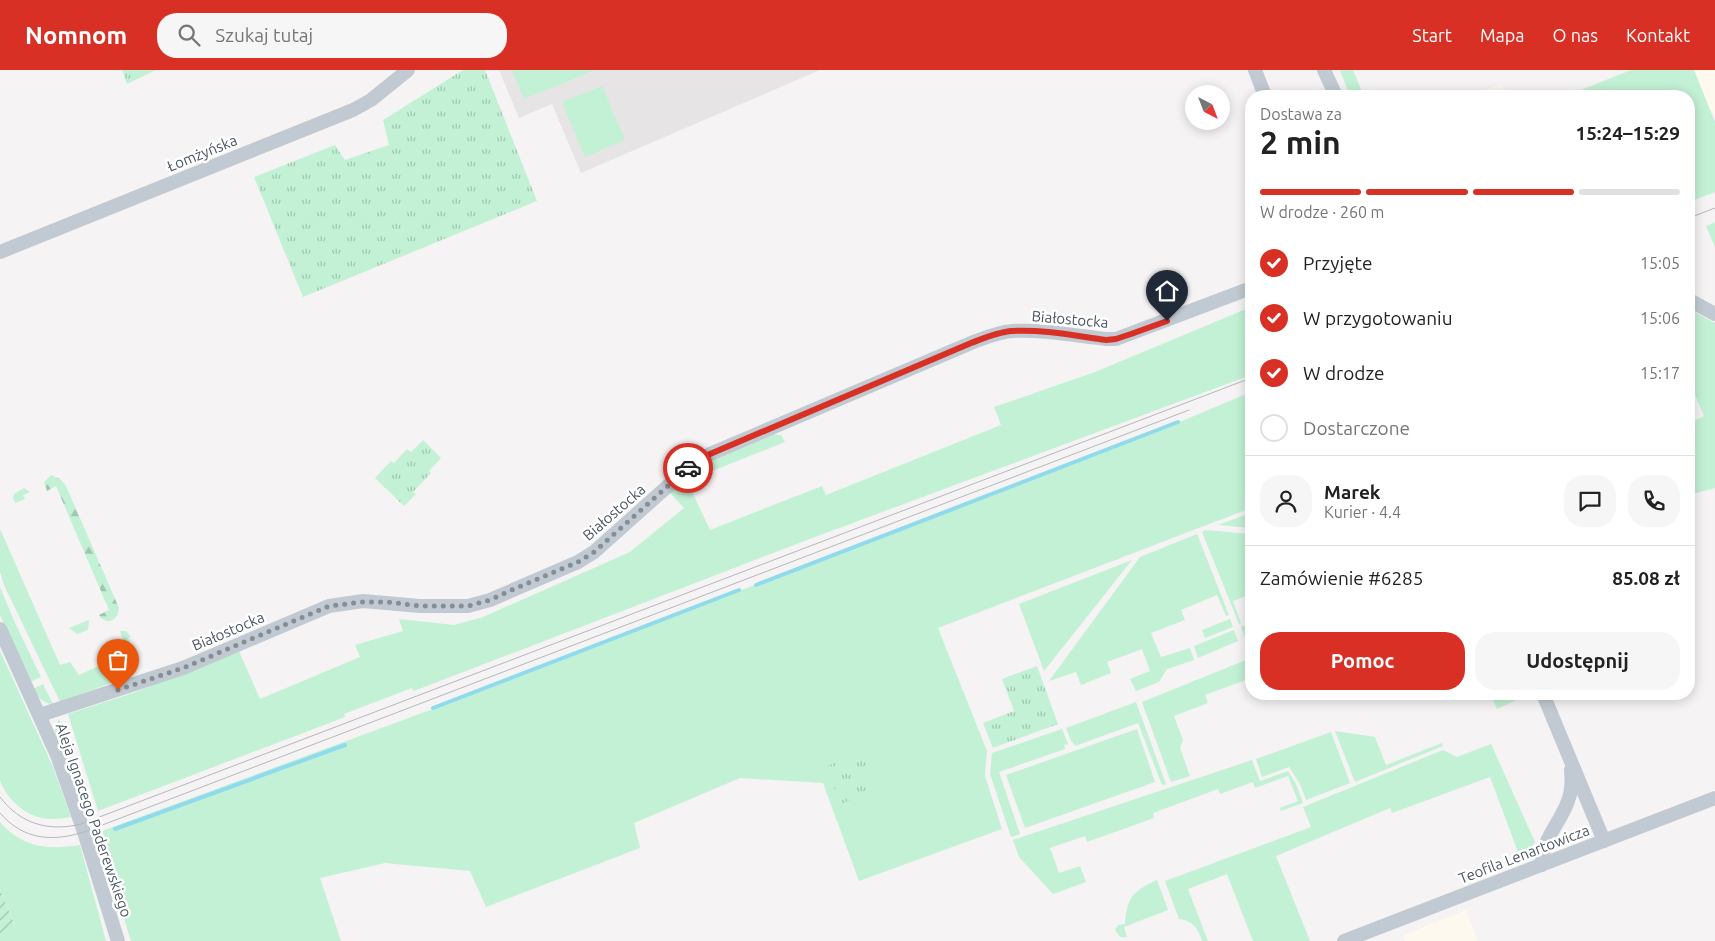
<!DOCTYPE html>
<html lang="pl">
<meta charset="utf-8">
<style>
body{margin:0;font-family:Ubuntu,sans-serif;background:#f6f6f6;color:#222;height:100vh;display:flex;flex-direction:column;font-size:19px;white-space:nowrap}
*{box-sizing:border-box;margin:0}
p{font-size:16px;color:#767676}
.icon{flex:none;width:28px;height:28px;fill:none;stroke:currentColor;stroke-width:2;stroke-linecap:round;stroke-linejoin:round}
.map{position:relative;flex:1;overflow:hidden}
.side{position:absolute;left:1245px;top:20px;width:450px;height:610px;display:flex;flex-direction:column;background:#fff;border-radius:20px;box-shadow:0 2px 12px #0003}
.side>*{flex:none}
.needle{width:32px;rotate:138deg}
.fabs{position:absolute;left:1185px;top:15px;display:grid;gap:10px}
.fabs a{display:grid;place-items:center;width:45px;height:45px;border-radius:50%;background:#fff;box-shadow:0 2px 12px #0003;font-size:25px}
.pin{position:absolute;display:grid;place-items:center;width:42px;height:42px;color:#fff;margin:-51px -21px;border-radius:50% 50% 50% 0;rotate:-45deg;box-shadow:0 0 5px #0007}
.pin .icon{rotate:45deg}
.courier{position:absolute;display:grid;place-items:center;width:50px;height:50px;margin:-25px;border:4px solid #d93025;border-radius:50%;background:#fff;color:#222;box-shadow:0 1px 6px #0007}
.head em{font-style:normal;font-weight:700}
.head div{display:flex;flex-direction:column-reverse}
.head{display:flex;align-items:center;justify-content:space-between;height:85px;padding:0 15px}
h1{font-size:32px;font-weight:700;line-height:38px}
.bar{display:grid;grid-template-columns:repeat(4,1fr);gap:8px 5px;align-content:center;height:60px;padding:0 15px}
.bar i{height:6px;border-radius:4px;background:#e0e0e0}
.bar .active{background:#d93025}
.bar p{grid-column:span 4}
.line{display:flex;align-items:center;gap:12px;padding:0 15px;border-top:1px solid #e0e0e0}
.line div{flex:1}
.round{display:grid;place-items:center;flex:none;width:52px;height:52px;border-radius:20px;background:#f6f6f6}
ol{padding:0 15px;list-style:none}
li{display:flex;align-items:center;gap:15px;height:55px}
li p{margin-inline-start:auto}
li .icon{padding:5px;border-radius:50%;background:#d93025;color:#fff;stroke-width:4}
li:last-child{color:#767676}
li i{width:28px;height:28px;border:2px solid #e0e0e0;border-radius:50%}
.action{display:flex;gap:10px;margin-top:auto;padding:10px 15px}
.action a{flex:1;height:58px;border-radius:20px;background:#d93025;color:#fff;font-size:20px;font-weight:700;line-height:58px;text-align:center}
.action a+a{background:#f6f6f6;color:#222}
header{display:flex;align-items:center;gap:30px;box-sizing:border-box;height:70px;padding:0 25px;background:#d93025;color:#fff}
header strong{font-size:24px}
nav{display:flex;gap:28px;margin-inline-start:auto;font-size:18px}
.search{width:350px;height:45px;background:#f6f6f6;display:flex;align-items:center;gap:12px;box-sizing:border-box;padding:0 18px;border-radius:20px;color:#767676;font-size:19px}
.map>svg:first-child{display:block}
</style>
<header>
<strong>Nomnom</strong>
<div class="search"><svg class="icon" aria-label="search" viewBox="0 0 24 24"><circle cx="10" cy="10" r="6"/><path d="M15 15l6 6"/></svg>Szukaj tutaj</div>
<nav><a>Start</a><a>Mapa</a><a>O nas</a><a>Kontakt</a></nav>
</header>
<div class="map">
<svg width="1715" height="871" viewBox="0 0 1715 871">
<defs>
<pattern id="forest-firs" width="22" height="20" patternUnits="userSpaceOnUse" patternTransform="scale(1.25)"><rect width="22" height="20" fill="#c3f1d5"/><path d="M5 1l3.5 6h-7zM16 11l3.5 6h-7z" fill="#a0c6b0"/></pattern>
<pattern id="park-tufts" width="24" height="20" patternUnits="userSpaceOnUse" patternTransform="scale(1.25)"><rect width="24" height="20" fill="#c3f1d5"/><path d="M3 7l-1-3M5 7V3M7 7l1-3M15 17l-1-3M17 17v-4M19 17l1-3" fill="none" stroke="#a0c6b0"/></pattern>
<pattern id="garden-furrows" width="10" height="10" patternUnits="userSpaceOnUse" patternTransform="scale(1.25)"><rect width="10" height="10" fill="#c3f1d5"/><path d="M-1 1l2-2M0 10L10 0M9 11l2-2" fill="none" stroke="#a0c6b0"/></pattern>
</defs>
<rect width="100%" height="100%" fill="#f5f3f3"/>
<!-- commercial -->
<path fill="#fdf9ef" d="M1694,0H1715V44L1710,40Z
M1502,14L1507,26H1469Z
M1466,840L1478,871H1405L1403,865Z"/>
<!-- education -->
<path fill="#e6e4e5" d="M499,0H820L581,103L552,34L519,48Z"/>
<!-- grass -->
<path fill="#c3f1d5" d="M512,0H595L524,29Z
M1340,0H1353L1364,26H1355L1353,22L1349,24Z
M1631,0H1694L1715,52V122L1689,132V26H1566Z
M602,16L625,70L585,87L562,32Z
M1715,152V177L1706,156Z
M1251,237V305L807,470L414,621L412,618L344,644L345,647L98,741L68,644L136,622L239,581L260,629L360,587L355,575L403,561L399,549L454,555L483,547L630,482L684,438L670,423L708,389L771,364L781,365L785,372L687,411L710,460L822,416L826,425L1001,355L994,337L1095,302Z
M1689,239L1715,253V418L1689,425V353L1704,346L1691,315L1689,316Z
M1251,322V438L938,558L987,681L985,706L1002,759L859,811L823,713L740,708L634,753L640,778L486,837L470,801L385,793L320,808L341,871H131L119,832L94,764L498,615L752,516L1182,351Z
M24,418L30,422L23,425L25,429L15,433L13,428L14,424Z
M1251,443V458L1218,455Z
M0,459L60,595L70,592L79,605L110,591L105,580L124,572L120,561H126L131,567L128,568L137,595L132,605L60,632L4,515L0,502Z
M1205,460L1251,464V524L1233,531L1241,553L1239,554L1202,462Z
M1197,464L1229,545L1226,546L1217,525L1181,540L1185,550L1151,563L1161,587L1190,578L1194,590L1167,599L1159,612L1136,621L1130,609L1150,601L1142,579L1107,592L1111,603L1081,615L1076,602L1049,611L1140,487Z
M1132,490L1044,601L1019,534Z
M0,517L15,553L41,607L30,612L0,545Z
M1230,549L1233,557L1205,568L1202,560Z
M89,550L88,560L77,564L69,558Z
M1251,553V566L1245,568L1241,557Z
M1234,560L1238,571L1198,588L1194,576Z
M0,581L53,697L71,747C65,748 58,749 51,749C29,749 7,731 0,710Z
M1251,588V608L1205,625L1208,633L1174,646L1183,670L1180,678L1190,706L1171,712L1142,632Z
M43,614L53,634C42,633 39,628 33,619Z
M1497,624H1521L1523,627L1497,639L1493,630L1495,629Z
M1136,632L1166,714L1162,715L1138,653L1075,676L1073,672L1072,673L1066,658Z
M59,649L91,744L86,746L55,665V657Z
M1062,659L1068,674L1064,675L1065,679L999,702L1020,764L1011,767L990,704L992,683Z
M1137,659L1155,712L1025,758L1006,705Z
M1335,661L1375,667L1386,695L1442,673L1443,676L1355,712Z
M1331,662L1350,713L1306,730L1300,714L1289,697L1262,707L1256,689Z
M1491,674L1535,772L1527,787L1521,790L1490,707L1392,743L1390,738L1276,786L1310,871H1253L1227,804L1188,819L1208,871H1202C1199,859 1192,850 1179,849L1165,811L1311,757L1303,737L1443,680L1457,687Z
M1252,690L1260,711L1288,701L1296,714L1303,733L1281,741L1280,738L1298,731L1288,706L1255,718L1253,712L1220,724L1218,719L1153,743L1154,748L1087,772L1085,766L1050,778L1059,803L1080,796L1086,812L1053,824L1019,787L1013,770Z
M0,752C23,778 48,780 80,775L106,871H0V864L15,855L0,819Z
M1157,810L1168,840L1124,857L1127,867H1120L1115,860L1118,855L1125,854C1127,827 1133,821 1157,810Z"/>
<!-- forest -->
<path fill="url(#forest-firs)" d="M51,405L60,409L66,416L119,538L117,546C111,553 104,553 99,545L109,540L56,416L47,421L44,412Z"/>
<!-- park -->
<path fill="url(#park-tufts)" d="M122,0H156L127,14Z
M463,0H485L537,131L303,227L254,107L335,75L345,90L389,75L383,50Z
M423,370L441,388L429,401L431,403L413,422L416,424L404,436L375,408L391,391L394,393L407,379L411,382Z
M1037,596L1058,654L993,678L983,653L1014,641L1002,609Z
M862,682L877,719L841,734L825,697Z"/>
<!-- garden -->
<path fill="url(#garden-furrows)" d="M0,819L15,856L0,864Z"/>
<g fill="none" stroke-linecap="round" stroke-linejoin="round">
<!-- stream -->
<path stroke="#90daee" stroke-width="4" d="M756,515L1178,352
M433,638L739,520
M115,759L345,675"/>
<!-- minor -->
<path stroke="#c1cad2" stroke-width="14" d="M1255,0L1265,26
M1324,0L1336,26
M0,182L353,40L371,30L408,0
M1689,230L1715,244
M0,559L57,685L84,762L118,871
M1543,624L1604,771
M40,645L183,598L329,536L363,531L420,536H468L490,530L578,492L594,482L687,399L710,384L971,273C984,268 998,262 1012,261C1043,259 1076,266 1106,269H1116L1251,218
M1542,795C1540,772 1561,752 1568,731C1572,721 1572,711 1571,700
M1344,871L1715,728"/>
<!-- tram -->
<path stroke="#b5b8bd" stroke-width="1" d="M1689,148L1715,138
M0,727C20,754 49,762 81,754L1251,308
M0,743C23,770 52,772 84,762L1189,340"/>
</g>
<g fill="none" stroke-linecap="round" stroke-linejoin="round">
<!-- done -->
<path stroke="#868d94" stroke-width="5" stroke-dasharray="0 9" d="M118,620L183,598L329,536L363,532H388L420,536H468L490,530L507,522L578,492L594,482L688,398"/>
<!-- route -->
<path stroke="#d93025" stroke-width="6" d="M688,398L710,384L971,273C984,268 998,262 1012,261C1043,259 1076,266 1106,270L1116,269L1131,264L1167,251"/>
</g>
<g text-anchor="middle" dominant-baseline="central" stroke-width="5" stroke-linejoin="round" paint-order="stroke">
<!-- street labels -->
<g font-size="15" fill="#4a5661" stroke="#fff">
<text transform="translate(202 83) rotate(-22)">Łomżyńska</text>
<text transform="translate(1070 249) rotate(5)">Białostocka</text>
<text transform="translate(614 442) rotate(-41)">Białostocka</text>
<text transform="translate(228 561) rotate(-23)">Białostocka</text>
<text transform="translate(94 750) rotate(71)">Aleja Ignacego Paderewskiego</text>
<text transform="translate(1524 784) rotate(-21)">Teofila Lenartowicza</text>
</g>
</g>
</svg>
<div class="fabs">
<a><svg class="needle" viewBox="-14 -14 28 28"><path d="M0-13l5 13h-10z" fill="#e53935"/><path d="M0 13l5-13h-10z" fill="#767676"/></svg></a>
</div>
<div class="pin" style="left:118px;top:620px;background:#ea580c"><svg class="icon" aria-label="bag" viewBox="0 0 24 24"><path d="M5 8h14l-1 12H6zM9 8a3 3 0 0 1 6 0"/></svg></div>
<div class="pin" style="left:1167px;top:251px;background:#1f2937"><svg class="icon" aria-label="home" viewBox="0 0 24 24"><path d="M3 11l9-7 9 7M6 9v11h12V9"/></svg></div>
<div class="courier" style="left:688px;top:398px"><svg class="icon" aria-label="car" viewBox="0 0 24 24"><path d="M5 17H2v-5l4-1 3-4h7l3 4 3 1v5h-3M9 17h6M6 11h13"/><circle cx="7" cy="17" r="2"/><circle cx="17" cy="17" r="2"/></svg></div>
<section class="side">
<div class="head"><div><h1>2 min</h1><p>Dostawa za</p></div><em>15:24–15:29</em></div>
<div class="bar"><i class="active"></i><i class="active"></i><i class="active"></i><i></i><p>W drodze · 260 m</p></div>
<ol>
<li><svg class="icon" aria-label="check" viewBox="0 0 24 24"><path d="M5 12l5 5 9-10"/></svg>Przyjęte<p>15:05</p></li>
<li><svg class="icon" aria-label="check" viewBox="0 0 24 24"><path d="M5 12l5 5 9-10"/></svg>W przygotowaniu<p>15:06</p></li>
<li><svg class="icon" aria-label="check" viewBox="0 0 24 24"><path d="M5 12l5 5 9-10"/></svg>W drodze<p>15:17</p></li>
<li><i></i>Dostarczone</li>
</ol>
<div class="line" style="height:90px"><a class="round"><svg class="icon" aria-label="person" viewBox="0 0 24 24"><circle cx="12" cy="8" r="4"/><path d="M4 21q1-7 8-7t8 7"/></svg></a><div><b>Marek</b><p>Kurier · 4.4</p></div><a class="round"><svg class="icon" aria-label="chat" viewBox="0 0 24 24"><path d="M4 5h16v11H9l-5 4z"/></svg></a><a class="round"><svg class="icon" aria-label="phone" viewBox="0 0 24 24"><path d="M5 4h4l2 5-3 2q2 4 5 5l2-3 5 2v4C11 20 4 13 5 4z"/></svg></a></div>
<div class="line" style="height:65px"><div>Zamówienie #6285</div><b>85.08 zł</b></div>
<div class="action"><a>Pomoc</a><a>Udostępnij</a></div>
</section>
</div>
